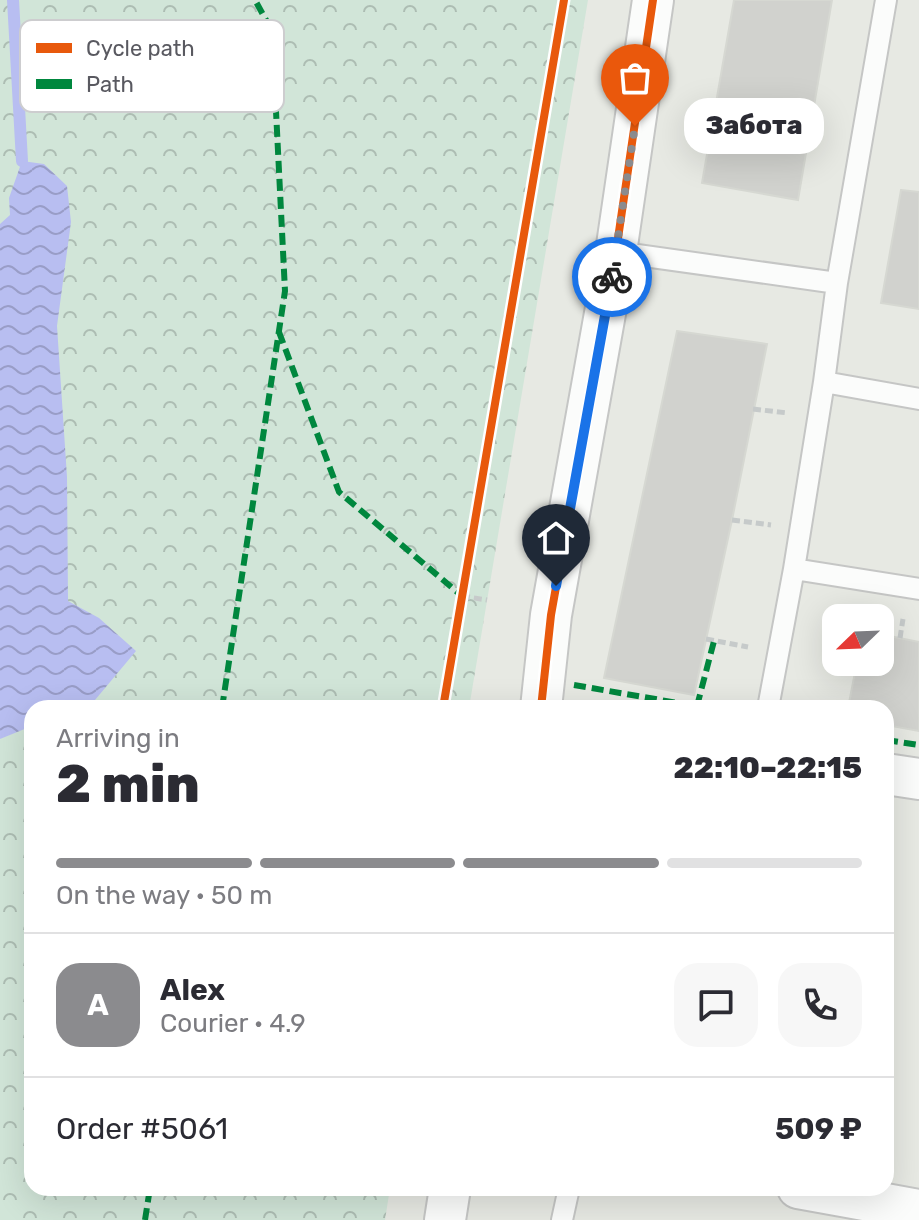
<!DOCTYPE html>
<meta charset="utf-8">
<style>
body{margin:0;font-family:Rubik,sans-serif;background:#f7f7f7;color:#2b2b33;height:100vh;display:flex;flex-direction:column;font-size:30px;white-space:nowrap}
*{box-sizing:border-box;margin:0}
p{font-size:26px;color:#7c7c81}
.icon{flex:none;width:44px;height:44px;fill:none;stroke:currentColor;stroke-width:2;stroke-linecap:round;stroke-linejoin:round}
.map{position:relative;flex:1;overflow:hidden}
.side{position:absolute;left:24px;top:700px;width:870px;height:496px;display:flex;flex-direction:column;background:#fff;border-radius:24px;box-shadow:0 8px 32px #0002}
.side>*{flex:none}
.needle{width:52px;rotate:247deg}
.fabs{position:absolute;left:822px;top:604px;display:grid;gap:16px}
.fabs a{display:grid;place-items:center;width:72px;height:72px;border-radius:16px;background:#fff;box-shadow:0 8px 32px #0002;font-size:40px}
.pin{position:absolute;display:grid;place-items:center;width:68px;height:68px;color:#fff;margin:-82px -34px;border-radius:50% 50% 50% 0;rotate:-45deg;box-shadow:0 0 8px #0007}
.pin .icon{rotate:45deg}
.courier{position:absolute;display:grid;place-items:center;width:80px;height:80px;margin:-40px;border:6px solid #1a73e8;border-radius:50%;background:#fff;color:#222;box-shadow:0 2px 10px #0007}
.bubble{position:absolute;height:56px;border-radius:24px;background:#fff;box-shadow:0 8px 32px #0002;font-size:26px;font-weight:800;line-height:56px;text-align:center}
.overview em{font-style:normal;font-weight:800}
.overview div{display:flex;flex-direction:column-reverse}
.overview{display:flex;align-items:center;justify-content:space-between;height:136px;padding:0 32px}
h1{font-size:52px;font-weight:800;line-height:60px}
.bar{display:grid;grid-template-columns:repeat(4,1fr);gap:12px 8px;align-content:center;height:96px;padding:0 32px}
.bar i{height:10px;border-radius:6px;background:#e1e1e2}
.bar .selected{background:#8b8b8e}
.bar p{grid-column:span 4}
.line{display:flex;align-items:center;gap:20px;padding:0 32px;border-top:2px solid #e1e1e2}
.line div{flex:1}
.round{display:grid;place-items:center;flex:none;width:84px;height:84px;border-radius:24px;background:#f7f7f7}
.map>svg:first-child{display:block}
</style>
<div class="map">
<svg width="919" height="1220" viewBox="0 0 919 1220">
<defs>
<pattern id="park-crowns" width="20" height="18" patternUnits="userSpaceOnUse" patternTransform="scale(2)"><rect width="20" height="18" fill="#d1e5d8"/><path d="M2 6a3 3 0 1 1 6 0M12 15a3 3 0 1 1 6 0" fill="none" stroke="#adbdb3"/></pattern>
<pattern id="water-waves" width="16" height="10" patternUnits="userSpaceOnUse" patternTransform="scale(2)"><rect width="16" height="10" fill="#b8bef1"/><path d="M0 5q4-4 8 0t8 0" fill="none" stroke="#999dc7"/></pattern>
</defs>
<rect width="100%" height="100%" fill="#e7e9e3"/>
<!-- park -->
<path fill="url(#park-crowns)" d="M0,0H588L469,708H32V1188H390L385,1220H0Z"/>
<!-- water -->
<path fill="url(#water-waves)" d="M22,161L44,164L67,186L71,222L57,326L67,477L68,601L99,618L136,651L95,700L76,708H32V726L0,739V224L10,215L9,198Z"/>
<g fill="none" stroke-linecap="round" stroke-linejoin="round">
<!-- stream -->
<path stroke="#b8bef1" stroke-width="12" d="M13,0L22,161"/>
</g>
<!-- building -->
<path fill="#d1d2ce" stroke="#d6d8d2" stroke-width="2" d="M734,0H832L798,200L702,183Z
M901,190L919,192V309L881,303Z
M677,331L767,344L732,520L694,695L604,678Z
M880,634L919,642V731L886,725V708H848L857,662H880Z"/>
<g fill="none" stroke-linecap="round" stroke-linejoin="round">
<defs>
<path id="service" d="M616,252L837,283L824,382
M837,283L886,0
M794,569L824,382L919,399
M768,708L794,569L919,589
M562,1220L569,1188"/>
<path id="minor" d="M541,708L551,615L616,252L653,0
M886,774L919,779
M798,1188L919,1210
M445,1220L450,1188"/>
</defs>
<!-- service casing -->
<use href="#service" stroke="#c5c6c5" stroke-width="24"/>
<!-- minor casing -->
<use href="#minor" stroke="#c5c6c5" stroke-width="44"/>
<!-- path -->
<path stroke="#c6caca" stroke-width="5" stroke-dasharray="8 4" stroke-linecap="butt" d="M753,409L788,413
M732,520L771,525
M462,596L487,600
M900,638L903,619
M706,639L748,647"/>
<!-- service -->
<use href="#service" stroke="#fbfcfb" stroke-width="20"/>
<!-- minor -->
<use href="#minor" stroke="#fbfcfb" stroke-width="40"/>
<!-- quiet -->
<path stroke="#00873e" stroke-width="6" stroke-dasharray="12 6" stroke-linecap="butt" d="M279,332L339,492L462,596
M574,685L707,708
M697,706L714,641
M222,708L285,291L272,31L255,0
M886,740L919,745
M145,1220L150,1188"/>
<defs>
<path id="cycleway" d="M443,708L564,0
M541,708L551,615L616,252L653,0"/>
</defs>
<!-- cycleway casing -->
<use href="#cycleway" stroke="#fff" stroke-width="13"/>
<!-- cycleway -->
<use href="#cycleway" stroke="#e8590c" stroke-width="8"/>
</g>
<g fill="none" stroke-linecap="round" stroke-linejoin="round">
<!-- done -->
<path stroke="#8b8b8e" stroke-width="8" stroke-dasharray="0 14.4" d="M612,277L635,126"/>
<!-- route -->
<path stroke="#1a73e8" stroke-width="10" d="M556,586L612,277"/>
</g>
<!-- legend -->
<rect x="20" y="20" width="264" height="92" rx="12" fill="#fff" stroke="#cdcdcf" stroke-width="2"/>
<rect x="36" y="43" width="36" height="10" fill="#e8590c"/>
<rect x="36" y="79" width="36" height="10" fill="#00873e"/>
<g font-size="22" fill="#595960">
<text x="86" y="56">Cycle path</text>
<text x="86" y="92">Path</text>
</g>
</svg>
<div class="fabs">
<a><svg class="needle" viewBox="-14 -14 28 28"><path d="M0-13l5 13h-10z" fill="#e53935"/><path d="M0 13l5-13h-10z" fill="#7c7c81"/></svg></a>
</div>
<div class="pin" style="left:635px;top:126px;background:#ea580c"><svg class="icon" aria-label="bag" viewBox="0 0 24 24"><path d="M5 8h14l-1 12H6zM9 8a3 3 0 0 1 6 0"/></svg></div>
<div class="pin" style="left:556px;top:586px;background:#1f2937"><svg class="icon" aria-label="home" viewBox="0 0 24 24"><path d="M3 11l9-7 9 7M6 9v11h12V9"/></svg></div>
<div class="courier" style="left:612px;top:277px"><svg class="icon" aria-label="bike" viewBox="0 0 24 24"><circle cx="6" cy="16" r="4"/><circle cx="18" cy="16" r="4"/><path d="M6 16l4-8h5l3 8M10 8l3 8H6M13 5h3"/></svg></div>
<div class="bubble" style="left:684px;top:98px;width:140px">Забота</div>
<section class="side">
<div class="overview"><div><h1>2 min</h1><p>Arriving in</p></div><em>22:10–22:15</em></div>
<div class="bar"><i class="selected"></i><i class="selected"></i><i class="selected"></i><i></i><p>On the way · 50 m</p></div>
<div class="line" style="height:144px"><b class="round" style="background:#8b8b8e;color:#fff">A</b><div><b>Alex</b><p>Courier · 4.9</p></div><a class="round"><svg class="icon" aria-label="chat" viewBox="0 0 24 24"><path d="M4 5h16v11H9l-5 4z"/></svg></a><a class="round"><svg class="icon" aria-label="phone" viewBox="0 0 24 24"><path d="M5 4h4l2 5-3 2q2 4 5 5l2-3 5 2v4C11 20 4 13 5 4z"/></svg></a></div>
<div class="line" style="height:104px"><div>Order #5061</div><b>509 ₽</b></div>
</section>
</div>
